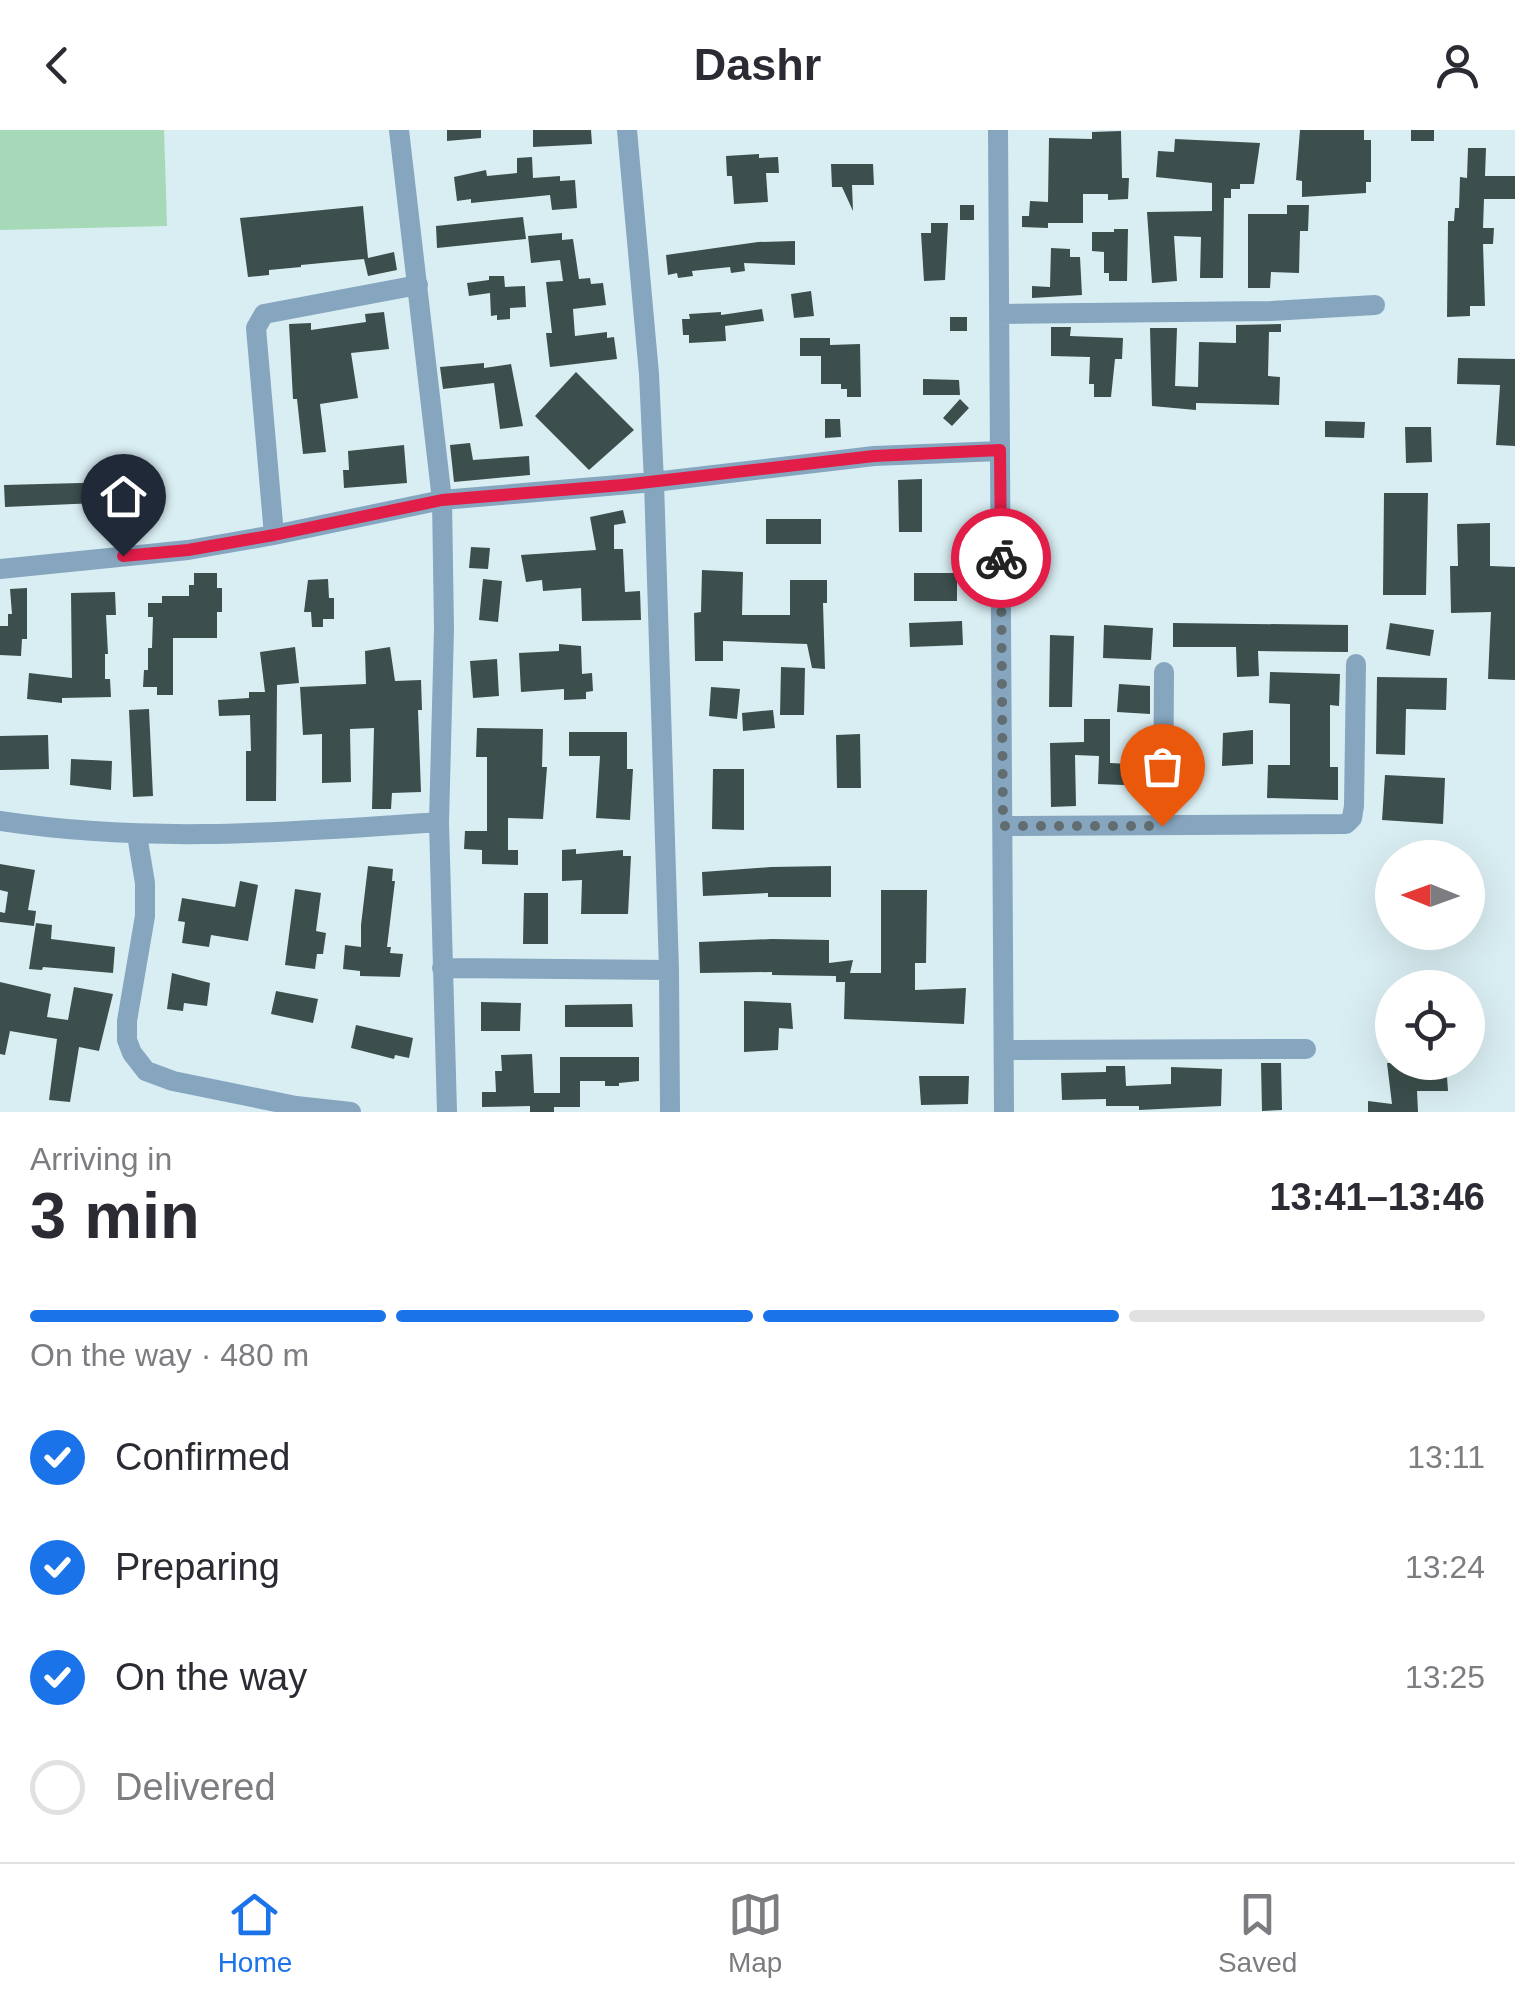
<!DOCTYPE html>
<meta charset="utf-8">
<style>
body{margin:0;font-family:Helvetica,sans-serif;background:#f2f2f3;color:#2b2b33;height:100vh;display:flex;flex-direction:column;font-size:38px;white-space:nowrap}
*{box-sizing:border-box;margin:0}
p{font-size:32px;color:#7c7c81}
.icon{flex:none;width:55px;height:55px;fill:none;stroke:currentColor;stroke-width:2;stroke-linecap:round;stroke-linejoin:round}
.map{position:relative;height:982px;overflow:hidden}
.panel{display:flex;flex-direction:column;background:#fff;flex:1}
.panel>*{flex:none}
.needle{width:65px;rotate:271deg}
.fabs{position:absolute;left:1375px;top:710px;display:grid;gap:20px}
.fabs a{display:grid;place-items:center;width:110px;height:110px;border-radius:50%;background:#fff;box-shadow:0 10px 40px #0002;font-size:50px}
.pin{position:absolute;display:grid;place-items:center;width:85px;height:85px;color:#fff;margin:-102px -42px;border-radius:50% 50% 50% 0;rotate:-45deg;box-shadow:0 0 10px #0007}
.pin .icon{rotate:45deg}
.courier{position:absolute;display:grid;place-items:center;width:100px;height:100px;margin:-50px;border:8px solid #e11d48;border-radius:50%;background:#fff;color:#222;box-shadow:0 2px 12px #0007}
.headline em{font-style:normal;font-weight:700}
.headline div{display:flex;flex-direction:column-reverse}
.headline{display:flex;align-items:center;justify-content:space-between;height:170px;padding:0 30px}
h1{font-size:65px;font-weight:700;line-height:75px}
.bar{display:grid;grid-template-columns:repeat(4,1fr);gap:15px 10px;align-content:center;height:120px;padding:0 30px}
.bar i{height:12px;border-radius:8px;background:#e1e1e2}
.bar .on{background:#1a73e8}
.bar p{grid-column:span 4}
ol{padding:0 30px;list-style:none}
li{display:flex;align-items:center;gap:30px;height:110px}
li p{margin-inline-start:auto}
li .icon{padding:10px;border-radius:50%;background:#1a73e8;color:#fff;stroke-width:4}
li:last-child{color:#7c7c81}
li i{width:55px;height:55px;border:5px solid #e1e1e2;border-radius:50%}
header{display:flex;justify-content:space-between;align-items:center;height:130px;padding:0 30px;background:#fff;font-size:45px;font-weight:700}
.tabs{display:flex;justify-content:space-around;align-items:center;height:140px;border-top:2px solid #e1e1e2;background:#fff;font-size:28px;color:#7c7c81}
.tabs a{display:grid;justify-items:center;gap:5px}
.tabs .on{color:#1a73e8}
.map>svg:first-child{display:block}
</style>
<header><svg class="icon" aria-label="back" viewBox="0 0 24 24"><path d="M15 5l-7 7 7 7"/></svg>Dashr<svg class="icon" aria-label="person" viewBox="0 0 24 24"><circle cx="12" cy="8" r="4"/><path d="M4 21q1-7 8-7t8 7"/></svg></header>
<div class="map">
<svg width="1515" height="982" viewBox="0 0 1515 982">
<rect width="100%" height="100%" fill="#d9eef3"/>
<!-- green -->
<path fill="#a5d9b7" d="M0,0H164L167,96L0,100Z"/>
<!-- building -->
<path fill="#3c4f4c" d="M447,0H481V8L447,11Z
M533,0H591L592,14L533,17Z
M1300,0H1364V10H1371V52H1366V63L1302,67V51L1296,50Z
M1411,0H1434V11H1411Z
M1121,1L1122,48H1129L1128,69L1108,70V64H1083V93H1048V98L1022,97V86H1029L1030,71L1048,72L1049,8L1092,9V2Z
M1175,9L1260,13L1254,54H1240V59H1231V68H1224L1223,148H1200L1201,107L1174,106L1177,151L1152,153L1147,82L1212,81V53L1156,47L1158,21L1174,22Z
M1468,18H1486L1485,46H1515V69H1484L1483,98H1494L1493,114H1483L1485,176H1470V186L1447,187L1448,91H1454L1455,78H1459L1460,47L1467,48Z
M759,24V28L778,27L779,43H766L768,72L734,74L732,46H727L726,26Z
M532,27L533,48L560,46V51L575,50L577,78L552,80L550,65L471,73V69L457,71L454,47L486,40L487,46L517,43V28Z
M831,34H873L874,55H852L853,81L842,57H832Z
M960,75H974V90H960Z
M1287,75H1309L1308,101H1300L1299,143L1271,142L1270,158H1248V84H1287Z
M363,76L368,128L394,122L397,140L368,146L364,129L301,135V137L269,140V145L248,147L240,88Z
M523,87L526,109L437,118L436,96Z
M931,93H948L945,150L924,151L921,103H931Z
M1114,99H1128L1127,151H1109V143H1104V122L1092,121V102H1114Z
M562,103V110L573,109L579,149L590,148L591,154L603,153L606,175L573,179L575,206L607,202V208L614,207L617,229L550,237L546,203H552L546,152L563,151L560,130L531,133L528,106Z
M795,111V135L744,133L745,141L731,143L730,137L692,141L693,146L678,148L677,143L668,145L666,125L758,112Z
M1051,118L1070,119V127H1080L1082,165L1032,168V156L1050,157Z
M489,146H504L505,157L525,156L526,177L510,178V189L497,190V185L491,186L490,163L469,166L467,153L489,150Z
M811,161L814,186L794,188L791,164Z
M762,179L764,191L725,196L726,211L689,213V205H683L682,189H690L689,184L721,182V185Z
M384,182L389,219L351,223L358,268L320,274L326,322L303,324L297,269H293L289,194L311,193V200L366,192L365,184Z
M950,187H967V201H950Z
M1281,194V202H1269L1268,246L1280,247L1279,275L1196,273V280L1152,276L1150,198H1177L1175,256L1198,257L1199,212L1236,213V195Z
M1051,197H1071L1070,206L1123,208L1122,229H1115L1111,267H1094V254H1089L1090,227L1051,226Z
M800,208H830V215L860,214L861,267H847V259H841V254H821V226H800Z
M1458,228L1515,229V316L1496,315L1500,255L1457,254Z
M484,233V238L511,234L523,296L500,299L494,253L443,259L440,237Z
M576,242L634,300L589,340L535,286Z
M923,249L959,250L960,265H923Z
M960,269L969,278L952,296L943,288Z
M825,289H840L841,307L825,308Z
M1325,291L1365,292L1364,308L1325,307Z
M1405,297H1431L1432,332L1406,333Z
M470,313L473,330L529,326L530,345L454,352L450,315Z
M404,315L407,353L344,358L343,340H349L348,321Z
M922,349V402H899L898,350Z
M119,352V355L165,358L164,374L120,372L5,377L4,355Z
M1384,363H1428L1426,465H1383Z
M623,380L626,393L614,395V419H623L625,462L640,461L641,490L582,491L581,458L543,461L542,450L526,452L521,425L596,420L590,387Z
M766,389H821V414H766Z
M1490,393V436L1515,437V550L1488,549L1491,482L1451,483L1450,436H1458L1457,394Z
M471,417L490,418L488,439L469,438Z
M702,440L743,442L742,485H790V450H827V473H823L825,539L812,538L807,514L723,511V531H695L694,483L701,482Z
M194,443H217V458H222V482H217V508H173V565H157V557H143L144,540H148V518H152L153,487H148V473H162V466H189V455H194Z
M914,443H957V471H914Z
M328,449L329,468H334V489H323V497H312L311,482H304L308,450Z
M483,449L502,451L498,492L479,490Z
M27,458V509H22L21,526L0,525V496H8V484H12L10,459Z
M115,462L116,485H106L108,524H105V549H110L111,567L62,568V573L27,569L29,543L72,548L71,463Z
M962,491L963,515L910,517L909,493Z
M1173,493L1348,495V522L1258,521L1259,546L1237,547L1236,517H1173Z
M1390,493L1434,500L1430,526L1386,519Z
M1104,495L1153,498L1151,530L1103,528Z
M1050,505L1074,506L1072,577H1049Z
M559,514L581,516L582,544L592,543L593,561L586,562V569L564,570V559L521,562L519,523L559,521Z
M295,517L299,553L277,555L276,671H246V621H251L250,585L219,586L218,570L249,568V562H265L260,522Z
M390,517L395,551L421,550L422,580H418L421,662L392,663L391,679H372L374,598L350,599L351,652L322,653V604L303,605L300,557L366,554L365,521Z
M497,529L499,566L473,568L470,531Z
M781,537L805,538L804,585H780Z
M1270,542L1340,544L1339,576L1330,575V637H1338V670L1267,668L1268,635H1290V574L1269,573Z
M1377,547L1447,548L1446,580L1406,579L1405,625L1376,624Z
M1119,554L1150,556V584L1117,582Z
M711,557L740,559L737,589L709,586Z
M149,579L153,666L133,667L129,580Z
M773,580L775,598L743,601L742,583Z
M1084,589H1110V633L1150,635V656L1098,654L1099,626L1075,625L1076,676L1051,677L1050,613L1084,612Z
M477,598L543,599L542,637H547L543,689L508,688V720H518V735L482,734V720L464,719L465,701H487V627H476Z
M1253,600V634L1222,636L1223,603Z
M569,602H627V639H633L630,690L596,688L600,626H569Z
M860,604L861,658H837L836,605Z
M48,605L49,639L0,640V606Z
M71,629L112,631L111,660L70,655Z
M713,639H744V700L712,699Z
M1385,645L1445,648L1443,694L1382,690Z
M576,719V724L623,720V726H631L628,784H581L582,750L562,751V720Z
M0,734L35,740L28,780L36,781L34,796L0,792V782L5,783L8,762L0,760Z
M368,736L393,739L392,751H395L387,817H391L390,823L403,824L400,847L360,846V841L343,839L345,815L361,817V795Z
M831,736V767H768V763L703,766L702,742L771,737Z
M240,751L258,755L248,811L211,805L209,817L182,813L185,792L178,791L182,768L235,777Z
M295,759L321,763L316,801L326,803L323,824H317L315,839L285,835Z
M881,760H927L926,833H915V860L966,858L964,894L844,889L845,852H836V846L772,845V842L700,843L699,812L772,809L829,810V833L853,830L850,843H881Z
M524,763H548V814H523Z
M36,793L52,795L51,809L115,817L113,843L43,837L42,840L29,839Z
M172,843L210,853L207,876L184,873L183,881L167,879Z
M0,852L51,864L47,887L68,890L74,857L113,864L99,921L79,917L70,972L49,970L57,909L10,901L5,925L0,924Z
M276,861L318,869L313,893L271,884Z
M744,871L791,873L793,899L779,898L778,920L744,922Z
M481,872L521,873L520,901H481Z
M632,874L633,897H565V875Z
M356,895L413,908L409,928L395,925L394,929L351,918Z
M532,924L534,963H560V927H639V951L619,953V956H605V951H580V977H554V982H530V976L482,977V962H496L495,941H502L501,925Z
M1446,932L1448,961H1417L1418,982H1368V971L1392,974L1387,933Z
M1261,933H1281L1282,980L1262,981Z
M1106,936H1125L1126,956L1171,954V937L1222,939L1221,976L1139,980V976H1106V969L1062,970L1061,943L1106,942Z
M919,946H969L968,974L921,975Z"/>
<g fill="none" stroke-linecap="round" stroke-linejoin="round">
<!-- minor -->
<path stroke="#86a5be" stroke-width="20" d="M399,0L442,370L444,499L439,692L447,982
M627,0L649,244L654,352L669,840L670,982
M998,0L1004,982
M999,184L1271,181L1375,175
M274,405L256,198L264,184L418,155
M0,439L188,420L274,405L442,370L654,352L874,326L1000,321
M0,691C150,714 289,702 439,692
M1163,695L1164,542
M1003,696L1346,694L1352,688L1354,676L1356,534
M137,705L145,753V786L127,891V910L132,923L146,941L173,951L296,976L351,982
M442,838L669,840
M1004,920L1306,919"/>
</g>
<g fill="none" stroke-linecap="round" stroke-linejoin="round">
<!-- done -->
<path stroke="#616d70" stroke-width="10" stroke-dasharray="0 18" d="M1001,428L1003,696H1162"/>
<!-- route -->
<path stroke="#e11d48" stroke-width="12" d="M123,426L188,420L274,405L442,370L623,355L874,326L1000,320L1001,428"/>
</g>
</svg>
<div class="fabs">
<a><svg class="needle" viewBox="-14 -14 28 28"><path d="M0-13l5 13h-10z" fill="#e53935"/><path d="M0 13l5-13h-10z" fill="#7c7c81"/></svg></a>
<a><svg class="icon" aria-label="locate" viewBox="0 0 24 24"><circle cx="12" cy="12" r="6"/><path d="M12 2v4M12 18v4M2 12h4M18 12h4"/></svg></a>
</div>
<div class="pin" style="left:1162px;top:696px;background:#ea580c"><svg class="icon" aria-label="bag" viewBox="0 0 24 24"><path d="M5 8h14l-1 12H6zM9 8a3 3 0 0 1 6 0"/></svg></div>
<div class="pin" style="left:123px;top:426px;background:#1f2937"><svg class="icon" aria-label="home" viewBox="0 0 24 24"><path d="M3 11l9-7 9 7M6 9v11h12V9"/></svg></div>
<div class="courier" style="left:1001px;top:428px"><svg class="icon" aria-label="bike" viewBox="0 0 24 24"><circle cx="6" cy="16" r="4"/><circle cx="18" cy="16" r="4"/><path d="M6 16l4-8h5l3 8M10 8l3 8H6M13 5h3"/></svg></div>
</div>
<section class="panel">
<div class="headline"><div><h1>3 min</h1><p>Arriving in</p></div><em>13:41–13:46</em></div>
<div class="bar"><i class="on"></i><i class="on"></i><i class="on"></i><i></i><p>On the way · 480 m</p></div>
<ol>
<li><svg class="icon" aria-label="check" viewBox="0 0 24 24"><path d="M5 12l5 5 9-10"/></svg>Confirmed<p>13:11</p></li>
<li><svg class="icon" aria-label="check" viewBox="0 0 24 24"><path d="M5 12l5 5 9-10"/></svg>Preparing<p>13:24</p></li>
<li><svg class="icon" aria-label="check" viewBox="0 0 24 24"><path d="M5 12l5 5 9-10"/></svg>On the way<p>13:25</p></li>
<li><i></i>Delivered</li>
</ol>
</section>
<nav class="tabs">
<a class="on"><svg class="icon" aria-label="home" viewBox="0 0 24 24"><path d="M3 11l9-7 9 7M6 9v11h12V9"/></svg>Home</a>
<a><svg class="icon" aria-label="map" viewBox="0 0 24 24"><path d="M3 6l6-2 6 2 6-2v14l-6 2-6-2-6 2zM9 4v14M15 6v14"/></svg>Map</a>
<a><svg class="icon" aria-label="saved" viewBox="0 0 24 24"><path d="M7 4h10v16l-5-4-5 4z"/></svg>Saved</a>
</nav>
